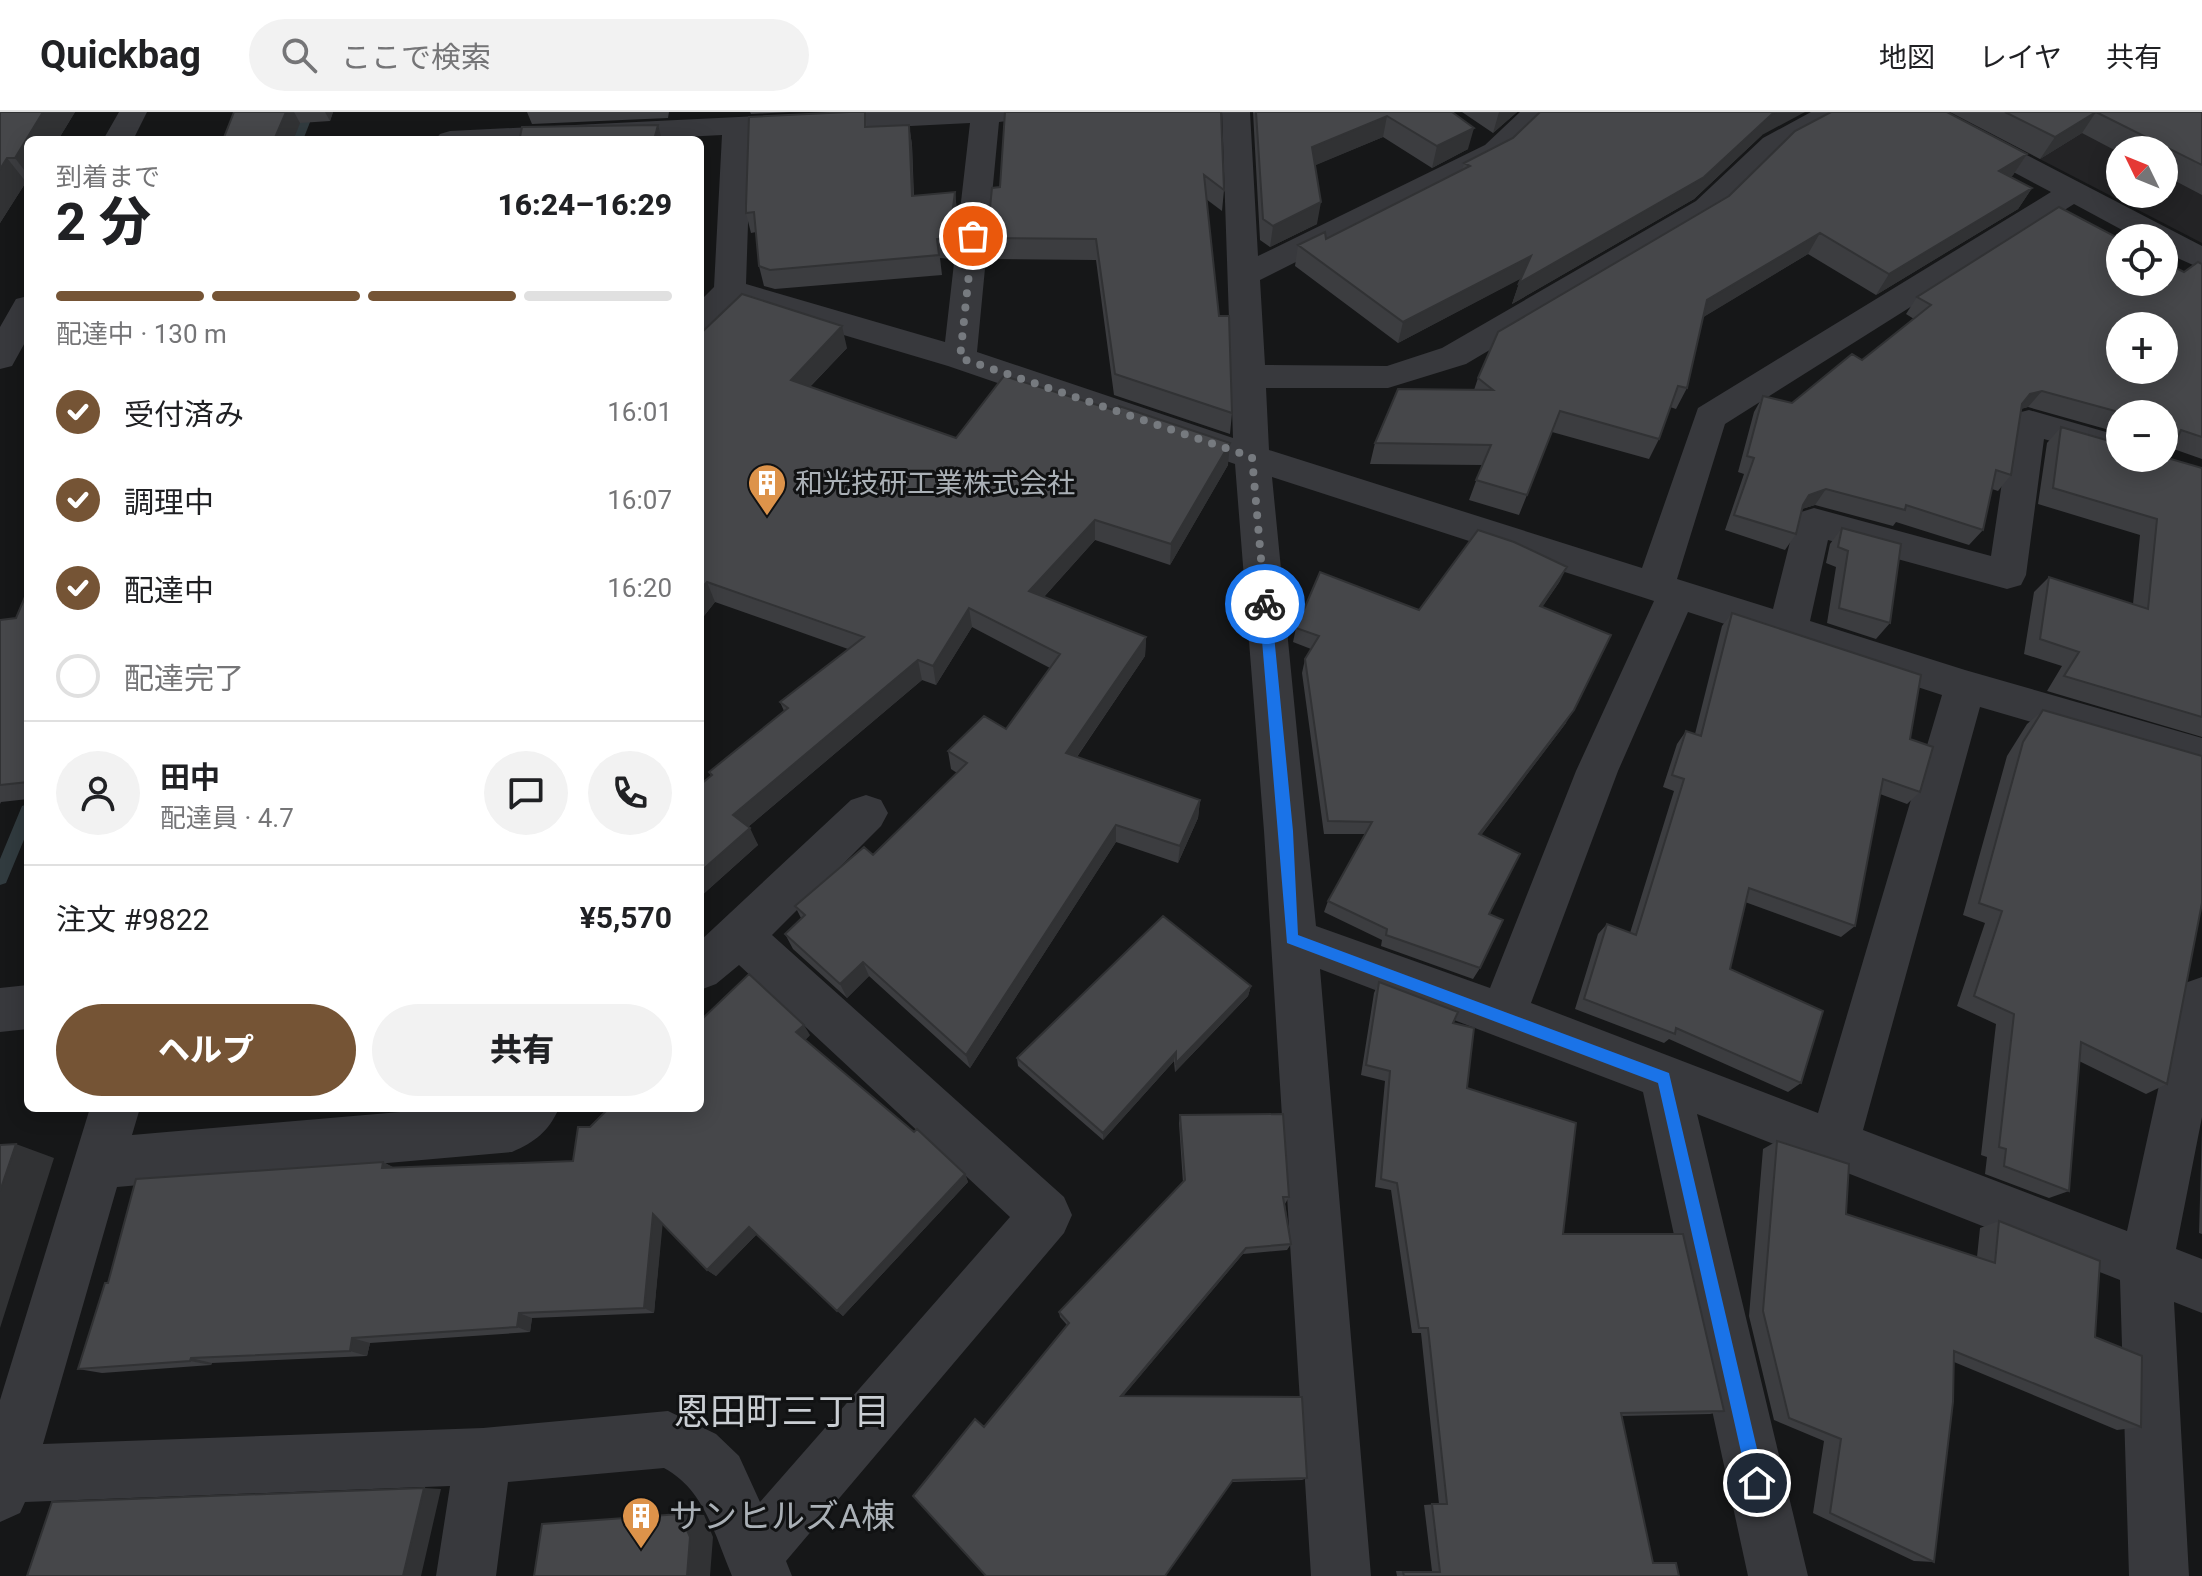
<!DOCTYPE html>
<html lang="ja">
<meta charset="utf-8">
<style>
body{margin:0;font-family:Roboto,"Noto Sans JP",sans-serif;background:#f2f2f2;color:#202124;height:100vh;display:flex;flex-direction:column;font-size:30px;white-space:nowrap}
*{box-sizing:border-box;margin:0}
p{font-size:26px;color:#757577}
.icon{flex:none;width:44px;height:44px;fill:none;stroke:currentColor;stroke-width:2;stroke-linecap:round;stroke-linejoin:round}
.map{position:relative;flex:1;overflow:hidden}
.drawer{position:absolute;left:24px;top:24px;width:680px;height:976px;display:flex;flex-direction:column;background:#fff;border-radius:12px;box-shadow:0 4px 20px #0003}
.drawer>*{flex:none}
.needle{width:52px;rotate:313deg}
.tools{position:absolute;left:2106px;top:24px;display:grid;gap:16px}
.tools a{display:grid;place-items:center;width:72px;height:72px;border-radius:50%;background:#fff;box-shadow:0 4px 20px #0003;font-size:40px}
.pin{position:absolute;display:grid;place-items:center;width:68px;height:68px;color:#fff;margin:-34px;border:4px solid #fff;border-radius:50%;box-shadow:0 2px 8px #0007}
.courier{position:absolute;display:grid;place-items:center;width:80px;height:80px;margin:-40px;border:6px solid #1a73e8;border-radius:50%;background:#fff;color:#222;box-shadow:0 2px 10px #0007}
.headline em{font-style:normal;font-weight:800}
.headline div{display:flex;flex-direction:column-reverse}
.headline{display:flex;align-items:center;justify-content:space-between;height:136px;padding:0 32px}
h1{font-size:52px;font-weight:800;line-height:60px}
.bar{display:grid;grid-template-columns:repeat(4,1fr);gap:12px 8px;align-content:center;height:96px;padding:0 32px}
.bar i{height:10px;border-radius:6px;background:#e0e0e0}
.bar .on{background:#755435}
.bar p{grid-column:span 4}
.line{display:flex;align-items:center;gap:20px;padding:0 32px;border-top:2px solid #e0e0e0}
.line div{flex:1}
.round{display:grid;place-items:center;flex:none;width:84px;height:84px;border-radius:42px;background:#f2f2f2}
ol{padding:0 32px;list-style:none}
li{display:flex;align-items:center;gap:24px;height:88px}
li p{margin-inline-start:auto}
li .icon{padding:8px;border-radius:50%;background:#755435;color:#fff;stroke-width:4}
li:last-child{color:#757577}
li i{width:44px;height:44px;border:4px solid #e0e0e0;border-radius:50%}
.action{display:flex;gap:16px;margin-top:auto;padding:16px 32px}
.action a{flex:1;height:92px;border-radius:48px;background:#755435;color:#fff;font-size:32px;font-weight:800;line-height:92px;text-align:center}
.action a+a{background:#f2f2f2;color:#202124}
header{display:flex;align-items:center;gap:48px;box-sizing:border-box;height:112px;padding:0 40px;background:#fff;border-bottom:2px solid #e0e0e0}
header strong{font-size:38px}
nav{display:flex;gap:44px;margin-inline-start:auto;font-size:28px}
.search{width:560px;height:72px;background:#f2f2f2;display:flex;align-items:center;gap:20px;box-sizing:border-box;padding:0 28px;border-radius:44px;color:#757577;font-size:30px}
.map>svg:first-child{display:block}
</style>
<header>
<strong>Quickbag</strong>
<div class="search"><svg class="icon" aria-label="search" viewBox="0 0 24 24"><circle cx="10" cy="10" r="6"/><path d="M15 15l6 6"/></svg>ここで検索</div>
<nav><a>地図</a><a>レイヤ</a><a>共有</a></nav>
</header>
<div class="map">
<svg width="2202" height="1464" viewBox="0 0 2202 1464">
<rect width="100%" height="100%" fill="#161718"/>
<!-- built -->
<path fill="#232325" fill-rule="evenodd" d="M1949,0H2202V131ZM2120,38H2164V82H2120Z"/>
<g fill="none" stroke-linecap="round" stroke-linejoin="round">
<!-- stream -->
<path fill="#313b3f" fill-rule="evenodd" d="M304,0H314L303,28H293Z
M28,692V718L6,771L0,773V747L22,694Z"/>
<!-- minor -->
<path fill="#38393d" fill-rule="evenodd" d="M119,0H147L133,28H103Z
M844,0H1033L1029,6L999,10L977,240L1233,326L1222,0H1250L1258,144L1485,33L1520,0H1551L1505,45L1260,168L1265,253L1387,254L1442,236L1696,89L1763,26L1811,0H1846L1842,6L1783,38L1718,103L1466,252L1388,276H1266L1269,338L1642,456L1698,296L2051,80L1912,6L1908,0H1944L2202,134V157L2164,140V126H2137L2074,92L1725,312L1677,467L1773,497L1795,410L1801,400L1814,396L1991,444L2011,310L2017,301L2029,298L2120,324V346H2132L2120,350L2044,327L2026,463L2021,473L2007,477L1828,428L1810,509L1965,558L2202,626V660L1980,595L1863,1018L2127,1119L2178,887L2185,871L2202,865V1005L2176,1137L2202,1147V1201L2174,1190L2189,1464H2129L2120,1168L1697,1002L1808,1464H1748L1643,980L1320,857L1371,1464H1311L1264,719L1235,352L948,254L736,191L712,216L700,219V189L714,175L722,23L627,28H435L440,22L450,19ZM970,11L945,230L746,172L751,22ZM1272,365L1654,489L1576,659L1490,876L1316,814ZM1688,500L1942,583L1818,1001L1531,891L1618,659Z
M28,184V225L12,254L0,257V215L16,187Z
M866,683L881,688L888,701L881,714L772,823L1064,1085L1072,1103L1064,1121L786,1449L792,1464H732C715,1424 705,1378 664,1356L508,1370L496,1464H436L450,1374L25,1390L20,1401L0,1410V1288L90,996H140L132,1023L447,996H559C549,1019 535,1030 512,1040L117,1075L43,1332L483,1316L668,1299L716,1322L739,1344L760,1390L1010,1105L739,853L716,872L700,878V829L851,688Z
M28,873V917L0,920V876Z"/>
</g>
<!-- wall -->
<path fill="#3c3d40" d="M0,0H75L58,28H28V70H26L0,111Z
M234,0H333L330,9L300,11L293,28H223Z
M527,0H669L668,6L532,12Z
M750,0H790L751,2Z
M865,0L867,15L909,13L912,33L914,84L955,80L957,100L952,147L940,146L942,163L775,177L764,174L759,154L756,120L751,121L746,101Z
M1221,0L1224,78L1222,99L1206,87L1219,204L1232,301L1230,322L1114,283L1096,148L989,147L987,126L1000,75Z
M1253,0H1452L1468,37L1432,56L1383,25L1315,53L1317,112L1270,135L1260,128Z
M1462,0H1517L1493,21Z
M1950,0H2202V83L2164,63V38H2120V41L2082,21L2040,47Z
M1762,23L1694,87L1512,192L1521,166L1398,231L1295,154L1298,133L1326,127L1462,58L1464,51L1513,26Z
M2027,42L2013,63L2011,65L2032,76L2018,97L1876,183L1808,142L1703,205L1687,276L1676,297L1670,295L1659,327L1649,347L1552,320L1519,403L1469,388L1482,353L1370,352L1375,331L1474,278L1478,266L1729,84Z
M2202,152V347L2168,335L2164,340V302H2120V321L2028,295L2021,297L2011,363L1998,379L1992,377L1983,418L1969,433L1896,410L1893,414L1815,393L1802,397L1796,422L1785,438L1725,418L1744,362L1738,360L1754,300L1763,284L1792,291L1862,248L1914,207L1906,202L1917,185L2184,160Z
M700,222L847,236L810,275L956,326L1119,299V294L1228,353L1170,453L1095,428L1044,485L1146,525L1145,544L1077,645L1200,688L1198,706L1178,751L1116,730L970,956L869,864L847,886L793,837L785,822L801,806L795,794L873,743L957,661L951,657L948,639L1006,617L1050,556L972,515L936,573L922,568L748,715L758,733L700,785V673L711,664L709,660L784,599L780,590L848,537L715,490L700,509Z
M2061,315L2202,356V625L2047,579L2062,554L2024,542L2034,480L2049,465L2133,492L2140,423L2038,392L2047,331Z
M1842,416L1890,511L1876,527L1827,511L1836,455L1826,451L1830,432Z
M1560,469L1542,495L1566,611L1481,723L1489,802L1480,856L1473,867L1381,834L1382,828L1324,800L1328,789L1365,722H1324L1302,561L1305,547L1311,537L1293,530L1296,516L1419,498Z
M28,478V687L1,690L0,692V508L16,506Z
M1732,501L1910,627L1920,680L1907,692L1880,682L1855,814L1841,825L1745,790L1730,857L1801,971L1788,980L1669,927L1664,931L1575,897L1598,822L1607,812L1630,821L1674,679L1663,675L1677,632L1686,619L1695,622L1722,514Z
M2043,598L2167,972L2146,982L2079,949L2069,1079L2049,1086L1985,1062L1987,1045L1981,1043L1996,912L1957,894L1985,811L1963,803L2007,644L2027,612Z
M1379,870L1453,911L1467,976L1563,1122L1724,1299L1710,1302L1622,1304L1653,1450L1679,1464H1397L1396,1459H1432L1424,1393L1439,1392L1421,1221H1412L1391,1078L1375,1075L1385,969L1361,963L1374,881Z
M1251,874L1248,884L1175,960L1174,949L1103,1028L1018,954L1017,946Z
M810,923L805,928L965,1062L968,1070L843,1204L757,1122L716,1164L707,1158L662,1112L654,1201L532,1206L530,1220L370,1231L367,1244L212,1251L211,1253L102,1261L78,1257L108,1171L383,1050L394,1056L573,1049L590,1015Z
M1180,1003L1289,1085L1285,1092L1291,1132L1287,1138L1243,1142L1123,1284L1307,1366L1302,1368L1232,1370L984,1315L1067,1213L1060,1205L1059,1200L1183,1071L1179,1011Z
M2202,1018V1122L2199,1121Z
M1777,1029L1846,1102L1977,1145L1980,1116L1999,1109L2095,1225L2141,1315L2117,1318L1954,1250L1934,1450L1914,1449L1813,1401L1824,1329L1774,1308L1749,1204L1763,1037Z"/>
<!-- shaded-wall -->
<path fill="#313234" d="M43,0H75L58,28H28V63L15,46Z
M286,0H294L300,11L293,28H274Z
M325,0H333L330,9Z
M1499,0H1517L1493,21Z
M1776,0H1805L1762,23L1694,87L1512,192L1519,171Z
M2096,0L2082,21L2040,47L2055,25Z
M1387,4L1383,25L1309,56L1312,35Z
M658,13L662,28H654Z
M909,13L912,33L914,104L912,84Z
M1474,16L1468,37L1432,56L1437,34Z
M2027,42L2013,63L1986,80L1999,59Z
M7,46L26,70L0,111V57Z
M2032,76L2018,97L1876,183L1889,162Z
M955,80L957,100L952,147L949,127Z
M1321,90L1317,112L1270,135L1273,114Z
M1820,121L1808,142L1697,209L1707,188Z
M1531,144L1524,165L1398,231L1403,210Z
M842,214L847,236L796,289L791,268Z
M2042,279L2028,295L2016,298L2030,282Z
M1230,331L1228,353L1170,453L1171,432Z
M1826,377L1815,393L1798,398L1809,383Z
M1095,408V428L1031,499L1029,479Z
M1567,455L1560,469L1533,509L1540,494Z
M707,470L715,490L700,509V478Z
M969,496L972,515L936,573L933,554Z
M1146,525L1145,544L1067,659L1066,641Z
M918,548L922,568L742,720L733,703Z
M1574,598L1566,611L1473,734L1479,722Z
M1200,688L1198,706L1178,751L1180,734Z
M1116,713V730L970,956L966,943Z
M750,716L758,733L700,785V760Z
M863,850L869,864L847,886L840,872Z
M1251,874L1248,884L1175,960L1176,951Z
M804,913L810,923L803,930L796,920Z
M1176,940L1174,949L1103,1028V1021Z
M16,1032L54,1046L0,1216V1079Z
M383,1050L399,1058L382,1056Z
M965,1062L968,1070L843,1204L837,1199Z
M653,1102L663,1109L654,1201L644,1196Z
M749,1115L757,1122L716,1164L707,1158Z
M1246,1136L1243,1142L1120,1288L1121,1284Z
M519,1201L532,1206L530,1220L517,1215Z
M352,1226L370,1231L367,1244L350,1239Z
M191,1246L212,1251L211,1253L190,1249Z
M424,1376L441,1377L421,1464H403Z
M680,1402L704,1403L713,1425L710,1464H687Z"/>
<!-- building -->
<path fill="#46474a" stroke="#313234" stroke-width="2" fill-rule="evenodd" d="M0,0H43L15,46H7L0,57Z
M234,0H286L274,28H223Z
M849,0H865V15L909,13L912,84L955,80L949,127H937L939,143L770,158L759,154L754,100L746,101V94L749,5Z
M1005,0H1221L1224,78L1204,63L1219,204H1229L1232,301L1115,262L1096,127L987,126L992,76L1000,75Z
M1256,0H1452L1474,16L1437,34L1387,4L1312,35L1321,90L1273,114L1263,107Z
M1540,0H1776L1772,2L1704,65L1519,171L1531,144L1403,210L1298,133L1325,120L1326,127L1470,54L1464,51L1513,26Z
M1831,0H1947L2027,42L1999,59L2032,76L1889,162L1820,121L1707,188L1687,276L1678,274L1659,327L1560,299L1527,383L1476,368L1491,333L1375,331L1398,277L1493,278L1478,266L1498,220L1729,84L1795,19Z
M2005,0H2202V53L2096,0L2055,25Z
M658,13L654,28H462L520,25L522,15Z
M2059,95L2120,127V170H2164V150L2184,160L2198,150L2202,152V325L2181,318L2177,327H2164V302H2126L2042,279L2030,282L2022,292L2011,363L1996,358L1983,418L1906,393L1905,398L1826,377L1809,383L1803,393L1796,422L1734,403L1754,346L1747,344L1763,284L1792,291L1852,242L1862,248L1931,193L1917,185ZM2120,214H2164V258H2120Z
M742,182L842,214L791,268L956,326L1004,264L1120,300L1119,294L1230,331L1171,432L1095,408L1029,479L1146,525L1066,641L1200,688L1180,734L1116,713L966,943L863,850L840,872L785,822L805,803L795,794L864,735L873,743L967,651L948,639L984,604L1006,617L1060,542L969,496L933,554L918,548L733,703L750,716L700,760V673L712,663L709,660L788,596L780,590L864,525L707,470L700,478V222Z
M2061,315L2120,332V346L2164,345L2202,356V605L2064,564L2079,540L2040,527L2049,465L2148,497L2157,407L2053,376Z
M1842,416L1901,432L1890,511L1839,496L1848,439L1838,435Z
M1478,418L1514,430L1567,455L1540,494L1611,523L1574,598L1479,722L1520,742L1489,802L1503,808L1480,856L1386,823L1387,817L1328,789L1372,710L1328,709L1305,547L1319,524L1296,516L1320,460L1419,498Z
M28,478V670L0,673V508L16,506Z
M1732,501L1921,563L1910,627L1933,635L1920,680L1883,667L1855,814L1749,776L1730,857L1823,899L1801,971L1676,916L1675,922L1584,887L1607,812L1636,823L1684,667L1672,663L1686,619L1701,624Z
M2043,598L2202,644V791L2167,972L2081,930L2069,1079L2004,1054L2006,1037L1999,1035L2014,902L1974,884L2002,799L1979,791L2023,630Z
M1163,804L1251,874L1176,951V940L1103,1021L1017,946Z
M749,862L804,913L796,920L914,1020L917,1017L965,1062L837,1199L749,1115L707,1158L653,1102L644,1196L519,1201L517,1215L352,1226L350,1239L191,1246L190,1249L78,1257L105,1171H108L136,1067L383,1050L382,1056L573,1049L578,1015H590L609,996H700V909Z
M1379,870L1458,900L1453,911L1474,916L1467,976L1576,1011L1563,1122H1683L1724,1299L1621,1301L1653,1451H1676L1679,1464H1404L1403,1460H1440L1432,1392H1447L1428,1216H1419L1397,1071L1381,1067L1390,959L1366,953Z
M1283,1002L1289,1085H1283L1291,1132L1246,1136L1121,1284L1302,1285L1307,1366L1233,1368L1165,1464H986L913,1384L975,1307L984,1315L1069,1211L1059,1200L1185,1068L1180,1003Z
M1777,1029L1849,1052L1846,1102L1995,1151L1999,1109L2100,1149L2095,1225L2142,1244L2141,1315L1954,1239L1953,1290L1934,1450L1830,1401L1841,1327L1789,1306L1763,1199Z
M16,1032L0,1079V1033Z
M424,1376L403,1464H27L52,1390Z
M680,1402L690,1425L687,1464H534L542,1412Z"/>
<!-- route -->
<path fill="#1a73e8" d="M1265,487L1271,492L1293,719L1298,823L1669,961L1765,1371L1763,1377L1757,1379L1751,1377L1748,1371L1658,971L1287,831L1259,492Z"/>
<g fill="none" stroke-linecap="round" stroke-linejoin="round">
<!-- done -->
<path stroke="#767a7f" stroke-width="8" stroke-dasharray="0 14.4" d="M973,124L960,246L1252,345L1265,492"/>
</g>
<!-- icons -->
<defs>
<symbol id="building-pin" viewBox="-11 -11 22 30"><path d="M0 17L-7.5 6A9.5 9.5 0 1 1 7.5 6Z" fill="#dd934a" stroke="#111213"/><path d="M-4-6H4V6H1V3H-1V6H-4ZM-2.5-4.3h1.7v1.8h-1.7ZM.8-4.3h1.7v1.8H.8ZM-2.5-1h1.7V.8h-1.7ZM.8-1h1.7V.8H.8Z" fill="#fff"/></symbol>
</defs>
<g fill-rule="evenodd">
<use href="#building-pin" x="745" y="349" width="44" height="60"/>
<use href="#building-pin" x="619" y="1382" width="44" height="60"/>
</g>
<g text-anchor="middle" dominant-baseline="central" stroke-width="6" stroke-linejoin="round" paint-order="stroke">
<!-- poi labels -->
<g font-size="28" fill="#aab0b6" stroke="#111213" text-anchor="start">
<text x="795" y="371">和光技研工業株式会社</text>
</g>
<!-- near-poi labels -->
<g font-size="34" fill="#aab0b6" stroke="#111213" text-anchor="start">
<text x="669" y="1404">サンヒルズA棟</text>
</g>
<!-- near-neighbourhood labels -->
<g font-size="36" fill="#caced3" stroke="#111213">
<text x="782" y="1300">恩田町三丁目</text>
</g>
</g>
</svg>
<div class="tools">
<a><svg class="needle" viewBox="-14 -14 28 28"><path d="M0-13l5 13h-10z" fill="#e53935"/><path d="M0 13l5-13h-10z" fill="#757577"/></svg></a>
<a><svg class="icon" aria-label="locate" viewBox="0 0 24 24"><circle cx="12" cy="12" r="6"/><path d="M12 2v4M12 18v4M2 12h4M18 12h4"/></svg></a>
<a>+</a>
<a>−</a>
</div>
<div class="pin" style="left:973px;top:124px;background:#ea580c"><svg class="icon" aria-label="bag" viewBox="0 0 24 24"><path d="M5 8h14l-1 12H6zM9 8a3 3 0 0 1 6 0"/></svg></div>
<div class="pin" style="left:1757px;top:1371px;background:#1f2937"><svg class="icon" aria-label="home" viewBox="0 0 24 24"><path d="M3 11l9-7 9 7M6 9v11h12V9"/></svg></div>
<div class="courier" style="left:1265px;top:492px"><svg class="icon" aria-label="bike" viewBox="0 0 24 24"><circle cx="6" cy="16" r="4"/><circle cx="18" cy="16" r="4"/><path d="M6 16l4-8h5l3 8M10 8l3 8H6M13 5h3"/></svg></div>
<section class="drawer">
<div class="headline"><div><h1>2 分</h1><p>到着まで</p></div><em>16:24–16:29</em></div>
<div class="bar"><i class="on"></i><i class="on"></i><i class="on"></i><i></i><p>配達中 · 130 m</p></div>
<ol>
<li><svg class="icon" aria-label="check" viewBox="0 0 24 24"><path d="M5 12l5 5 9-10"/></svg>受付済み<p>16:01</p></li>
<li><svg class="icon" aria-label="check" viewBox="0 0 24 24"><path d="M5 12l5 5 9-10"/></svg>調理中<p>16:07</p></li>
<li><svg class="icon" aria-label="check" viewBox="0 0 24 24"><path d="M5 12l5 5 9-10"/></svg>配達中<p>16:20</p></li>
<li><i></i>配達完了</li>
</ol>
<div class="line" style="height:144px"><a class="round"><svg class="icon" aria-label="person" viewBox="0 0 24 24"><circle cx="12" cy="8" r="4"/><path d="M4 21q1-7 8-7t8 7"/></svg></a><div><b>田中</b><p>配達員 · 4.7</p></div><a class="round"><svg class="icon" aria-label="chat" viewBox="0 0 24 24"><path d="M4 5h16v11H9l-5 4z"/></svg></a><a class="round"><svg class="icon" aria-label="phone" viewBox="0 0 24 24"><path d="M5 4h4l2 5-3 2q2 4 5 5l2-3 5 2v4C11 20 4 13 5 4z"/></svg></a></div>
<div class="line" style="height:104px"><div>注文 #9822</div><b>¥5,570</b></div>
<div class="action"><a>ヘルプ</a><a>共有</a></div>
</section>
</div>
